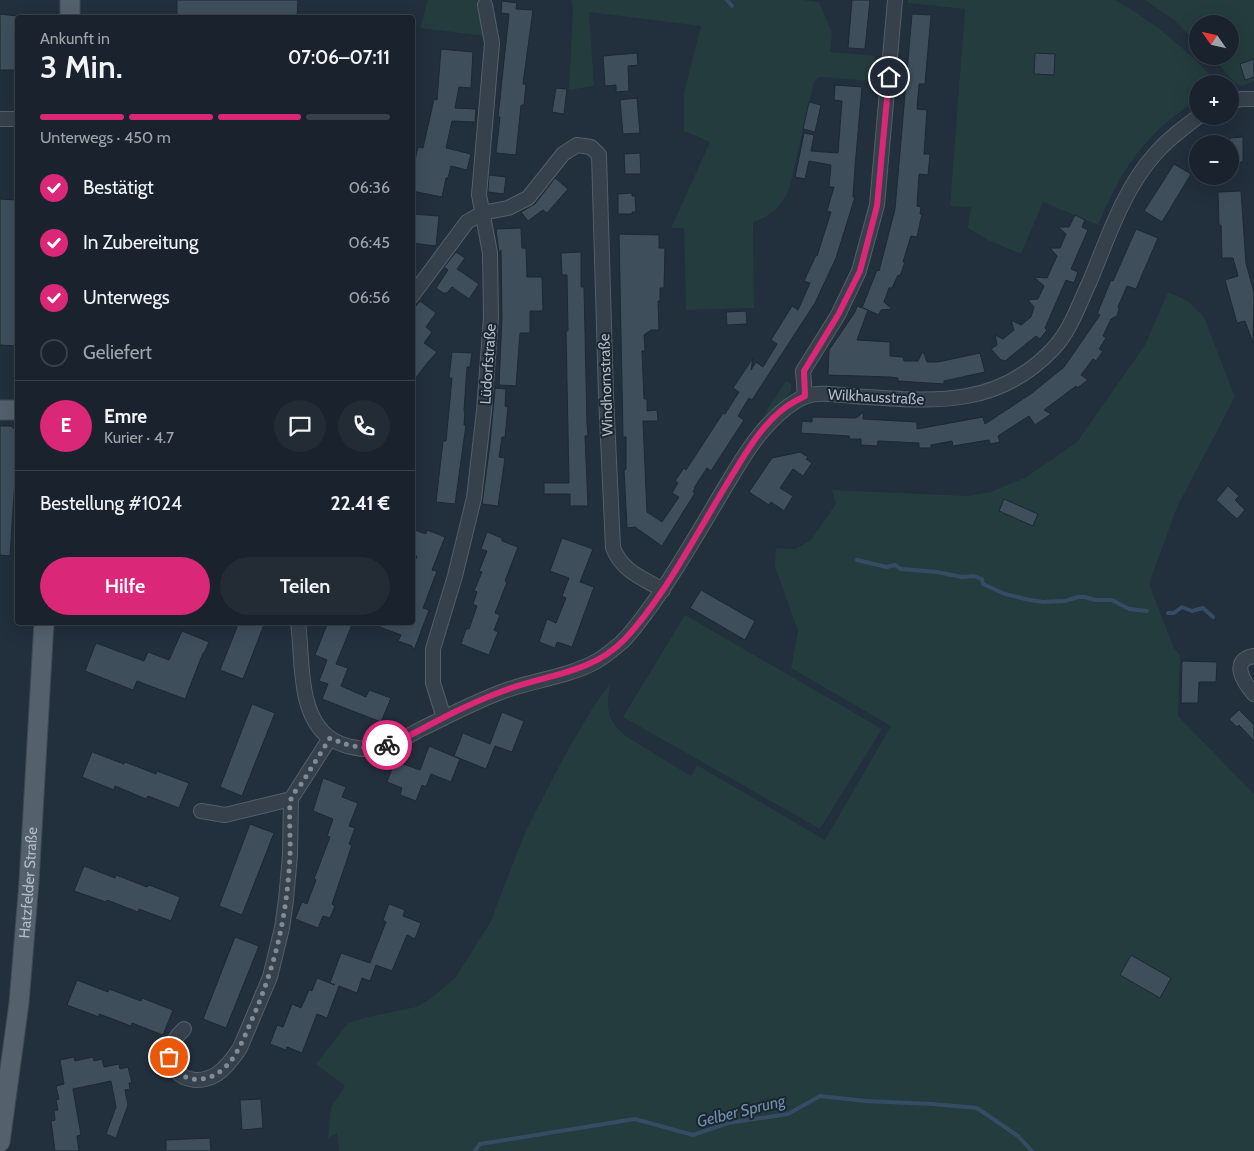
<!DOCTYPE html>
<html lang="de">
<meta charset="utf-8">
<style>
body{margin:0;font-family:Cabin,sans-serif;background:#232b35;color:#f1f3f6;height:100vh;display:flex;flex-direction:column;font-size:19px;white-space:nowrap}
*{box-sizing:border-box;margin:0}
p{font-size:16px;color:#9fa4aa}
.icon{flex:none;width:28px;height:28px;fill:none;stroke:currentColor;stroke-width:2;stroke-linecap:round;stroke-linejoin:round}
.map{position:relative;flex:1;overflow:hidden}
.drawer{position:absolute;left:15px;top:15px;width:400px;height:610px;display:flex;flex-direction:column;background:#1a232d;border-radius:5px;box-shadow:0 5px 20px #0002,0 0 0 1px #384049}
.drawer>*{flex:none}
.needle{width:32px;rotate:304deg}
.tools{position:absolute;left:1189px;top:15px;display:grid;gap:10px}
.tools a{display:grid;place-items:center;width:50px;height:50px;border-radius:50%;background:#1a232d;box-shadow:0 5px 20px #0002,0 0 0 1px #384049;font-size:25px}
.pin{position:absolute;display:grid;place-items:center;width:42px;height:42px;color:#fff;margin:-21px;border:2px solid #fff;border-radius:50%;box-shadow:0 1px 5px #0007}
.courier{position:absolute;display:grid;place-items:center;width:50px;height:50px;margin:-25px;border:4px solid #db2777;border-radius:50%;background:#fff;color:#222;box-shadow:0 1px 6px #0007}
.head em{font-style:normal;font-weight:600}
.head div{display:flex;flex-direction:column-reverse}
.head{display:flex;align-items:center;justify-content:space-between;height:85px;padding:0 25px}
h1{font-size:32px;font-weight:600;line-height:38px}
.bar{display:grid;grid-template-columns:repeat(4,1fr);gap:8px 5px;align-content:center;height:60px;padding:0 25px}
.bar i{height:6px;border-radius:4px;background:#384049}
.bar .on{background:#db2777}
.bar p{grid-column:span 4}
.line{display:flex;align-items:center;gap:12px;padding:0 25px;border-top:1px solid #384049}
.line div{flex:1}
.round{display:grid;place-items:center;flex:none;width:52px;height:52px;border-radius:26px;background:#232b35}
ol{padding:0 25px;list-style:none}
li{display:flex;align-items:center;gap:15px;height:55px}
li p{margin-inline-start:auto}
li .icon{padding:5px;border-radius:50%;background:#db2777;color:#fff;stroke-width:4}
li:last-child{color:#9fa4aa}
li i{width:28px;height:28px;border:2px solid #384049;border-radius:50%}
.action{display:flex;gap:10px;margin-top:auto;padding:10px 25px}
.action a{flex:1;height:58px;border-radius:30px;background:#db2777;color:#fff;font-size:20px;font-weight:600;line-height:58px;text-align:center}
.action a+a{background:#232b35;color:#f1f3f6}
.map>svg:first-child{display:block}
</style>
<div class="map">
<svg width="1254" height="1151" viewBox="0 0 1254 1151">
<rect width="100%" height="100%" fill="#222f3c"/>
<!-- green -->
<path fill="#243c3d" d="M428,0H492L486,36L420,28Z
M571,0H803L819,2L832,33L830,52L875,56L873,81L819,77L814,82L790,186C783,206 773,215 753,222L754,308L686,310L684,228H671L710,142L684,131V92L701,26L589,12L594,86L569,90L573,8Z
M908,0H1115C1155,22 1188,51 1219,84H1198L1197,101C1164,119 1133,153 1116,187C1109,199 1104,212 1098,225L1043,202L1021,254L988,240L968,228L971,207L950,206L965,9L908,3Z
M1145,0H1254V81L1242,86L1235,83L1211,56H1230V24H1198L1197,43L1174,20Z
M1168,292L1188,301L1204,317L1235,397L1177,507L1149,584L1174,648L1180,655L1178,716L1254,794V1151H339L337,1133L328,1138L331,1107L345,1086L316,1064L348,1023L368,1017L416,1007L430,999L455,978L490,923L524,835L538,807L566,753L594,706L610,683C606,708 606,720 627,737L691,776L697,765L825,840L891,726L791,668L798,631L775,566L776,548L795,549L810,541L836,504L832,490L968,496L990,492L1025,478L1077,442L1145,345Z
M786,381L791,384C794,397 774,407 765,415L764,414Z
M685,615L882,729L820,829L623,717Z"/>
<g fill="none" stroke-linecap="round" stroke-linejoin="round">
<!-- stream -->
<path stroke="#354c64" stroke-width="4" d="M727,0L732,6
M857,560L887,567L895,565L901,569L937,572L962,577L974,576L982,579L983,584L1005,594L1025,599L1043,602L1065,601L1078,597H1085L1095,600H1112L1129,609L1147,611
M1168,613H1174L1182,607L1192,611L1203,608L1213,617
M475,1151L480,1144L635,1119L693,1135L728,1123L788,1114L820,1096L866,1101L932,1104L977,1108L1018,1136L1032,1151"/>
</g>
<!-- building -->
<path fill="#3e4e5b" stroke="#1d2833" d="M177,0H298L297,18H177Z
M852,0H870L865,49L848,48Z
M502,1L517,3L516,9L533,10L523,84H526L524,105H521L516,155L496,153L500,117H498L509,14L501,13Z
M0,14L17,16L15,70H0Z
M912,14L931,15L925,84H919L917,109L927,110L924,154H930L928,175L919,174L917,206L921,207L920,214H922L917,237L911,236L903,262H905L900,276L898,275L892,288H889L884,302L892,309L881,310L879,315L863,308L868,310L857,340L890,342V356L903,357L904,361H918L923,351L927,362H938L980,353L985,372L944,381V384L898,381V378L890,377L828,375L829,350L855,312L857,306L862,308L877,270L879,271L895,209Z
M441,49L473,52L471,88L459,87L455,108L476,109L475,122L452,121L446,148L471,154L467,170L451,166L448,178H446L442,197L412,191V173L418,147L423,148L434,99L437,100Z
M637,53L638,65L628,66L629,91L616,92V85L605,86L603,56Z
M1035,53L1055,54L1054,75L1034,74Z
M1254,59V77L1245,80L1240,64Z
M835,85L862,87L855,167L853,197H855L836,258L815,303L752,400L749,398L738,416L744,420L711,471L707,468L694,488H695L693,492L695,493L662,546L635,527L627,528L624,470L626,469V437H623L619,234L659,235V248H665L664,288H660V301H658L659,330H651L644,335L645,351H642L644,399H647V411L657,410L658,421H643L647,512L662,522L679,497L672,493L678,483L675,481L684,468L686,470L723,413L725,414L739,392L733,388L753,358L751,370L756,362L763,367L777,344L771,340L792,306L798,310L810,283L804,281L816,255L817,256L831,212L827,211L834,187H829L831,165L809,161L805,179L795,177L804,133L814,135L811,151L838,153L842,101L834,100Z
M556,88L567,89L564,114L552,112Z
M637,98L640,133L623,134L620,100Z
M809,102L821,105L815,132L803,129Z
M1243,137V162H1230V138Z
M640,153L641,174H625L624,154Z
M1174,164L1191,174L1162,222L1144,211Z
M489,175L506,177L504,194L488,192Z
M555,178L568,189L547,213L543,210L528,221L521,212L535,204Z
M1241,191L1246,263L1254,293L1253,343L1245,321L1237,323L1225,280L1238,276L1233,258H1222L1221,225H1219L1218,192Z
M632,193V196H635L636,212H632V214H618V194Z
M0,199L18,200V346L0,345Z
M412,214L439,216L436,246L412,243Z
M1075,215L1085,220L1082,227L1088,230L1071,269L1078,272L1074,283L1066,280L1045,328L1047,330L1040,339L1036,336L1005,361L1003,360H1001L991,349L997,345L995,335L1003,339L1014,330L1011,320L1021,325L1031,317L1034,307L1028,300L1038,299L1044,286L1034,277L1047,278L1057,256L1050,248H1060L1066,234L1058,227H1069Z
M521,228L522,248H526L527,277H542L543,311H530V333H520L516,386L499,385L502,317L501,250L499,254L496,229Z
M1136,229L1158,238L1136,289L1127,286L1118,307L1119,309L1117,316L1111,319L1103,336L1106,338L1099,349L1103,351L1096,361L1093,359L1081,375L1088,380L1077,388L1076,386L1044,410L1051,414L1035,425L1029,416L998,436L1000,442L990,444L989,440L953,446L952,441L931,445V448H919V443L878,441L877,446L861,445V439H850L849,436L801,433L802,421L812,422V417L856,418L864,412L863,419L917,422V429L983,417L985,424L1032,393L1064,367L1100,315L1097,314L1111,280L1113,281Z
M456,252L465,258L457,269L479,284L469,299L452,287L447,293H443L436,288L448,270L444,267Z
M581,252V287H584L587,423L588,436H585L588,506H570V494H544V483H569L566,331H568L567,275H562L561,253Z
M420,301L436,313L426,327L432,332L424,343L437,352L428,362L412,383V311Z
M746,311L747,324L727,325L726,312Z
M452,352L472,353L470,367H467L464,411H465L464,425H466L455,504L436,502L443,441H446L452,378H449Z
M495,388L506,389L505,406L508,407L505,437H502L499,457L505,458L498,506L482,504L490,444Z
M0,426H11L18,433L10,556L0,555Z
M800,452L808,457L806,459L812,463L803,476L793,469L780,488L793,496L784,511L771,502L769,505L749,492L772,458Z
M1228,486L1239,496L1235,500L1245,510L1237,519L1216,500Z
M1004,499L1038,514L1033,526L999,511Z
M412,529L426,534L427,530L445,537L432,570L437,571L423,608L429,610L414,650L412,646L398,641L401,635L372,624L412,622V568L417,556L412,554Z
M487,532L502,538V541L518,547L505,581L507,582L495,613L500,615L494,630L498,632L489,655L461,644L466,629H469L477,606L473,604L477,592L474,591L482,572L479,571L487,551L481,549Z
M562,538L593,549L580,582L594,587L572,647L557,642L555,648L539,642L547,619L556,623L566,598L562,596L569,578L550,571Z
M701,590L755,621L745,640L690,608Z
M239,622H265L243,679L220,670Z
M328,622H353L336,664L348,668L341,686L366,697L369,690L391,698L381,722L322,699L328,684L319,681L327,660L315,655Z
M182,631L209,642L204,653H203L185,699L137,681L133,690L85,671L96,643L144,661L148,652L169,660Z
M1182,661L1217,662L1216,682H1199L1198,703H1181Z
M252,704L275,713L242,796L220,787Z
M1239,710L1254,725V741L1239,725L1237,727L1229,719Z
M502,712L524,721L512,752L495,746L486,769L454,756L463,733L490,744Z
M429,746L460,759L451,782L431,774L426,787L422,785L416,801L400,795L402,788L387,782L395,761L420,770Z
M92,752L124,764L125,762L156,774L157,771L189,783L179,808L148,796L146,799L115,786L114,790L82,777Z
M323,778L346,787L342,797L358,803L349,826L355,828L349,844L352,845L332,904L335,906L330,918L323,916L318,928L295,919L302,902L307,904L316,880L314,879L330,837L327,836L333,819L313,811Z
M250,824L274,833L242,915L219,906Z
M84,866L115,878L116,875L147,887L149,885L180,897L171,921L139,909L138,912L107,900L106,902L74,891Z
M389,904L405,910L403,916L421,923L415,939L407,935L392,971L376,965L370,981L362,978L357,993L339,986L327,1018L317,1014L302,1053L287,1047L286,1050L270,1044L277,1025L283,1027L292,1004L301,1008L309,990L312,991L317,978L335,985L330,983L341,953L370,963L386,922L383,920Z
M235,937L259,946L226,1028L203,1019Z
M1131,955L1171,978L1160,998L1120,975Z
M77,980L108,992L109,989L141,1001L142,998L173,1010L163,1035L132,1023L131,1026L99,1014V1017L67,1005Z
M74,1057L75,1061L93,1057L94,1061L102,1059L104,1067L119,1064L120,1069L128,1067L132,1083H129L130,1089L125,1090L128,1105L116,1138L106,1134L116,1107L111,1081L73,1089L81,1135L77,1136L79,1151H55L51,1121L55,1120L54,1111L58,1110L56,1100L59,1099L56,1086L64,1084L60,1060Z
M261,1099L263,1128L242,1130L240,1100Z
M210,1138L211,1151H166V1140Z"/>
<g fill="none" stroke-linecap="round" stroke-linejoin="round">
<defs>
<path id="minor" d="M1230,102L1241,99H1254
M0,119H18
M412,296L467,222L482,213L508,208L528,198L563,154L577,145L591,147L599,155L606,395L613,548C623,572 641,577 663,590
M805,396L803,371L838,315L859,271L877,205L895,0
M298,622C303,658 297,715 330,738C341,746 360,750 374,749C391,747 406,737 421,729C448,716 476,701 504,691C534,680 568,677 597,661C605,656 615,648 622,642C633,631 642,618 651,606C680,566 704,522 730,479C748,449 766,420 796,401C813,390 834,394 853,396C929,401 995,410 1053,349C1071,330 1079,304 1090,281C1108,238 1123,190 1155,154C1168,139 1183,128 1199,116
M1254,656C1229,660 1244,683 1254,694
M444,718L433,683V649L455,576L474,498L484,411L491,317L490,253L479,195L492,43L485,5
M201,811L225,815L291,799
M184,1029C150,1060 185,1094 217,1074C226,1068 234,1057 240,1048L270,977L282,928L286,900L290,855L291,799L330,738"/>
<g id="major">
<path d="M70,18V0"/>
<path d="M0,410H18"/>
<path id="s1" d="M0,1142L19,1003L29,882L44,622"/>
</g>
</defs>
<!-- minor casing -->
<use href="#minor" stroke="#545f6a" stroke-width="16"/>
<!-- major casing -->
<use href="#major" stroke="#3f4a55" stroke-width="21"/>
<!-- minor -->
<use href="#minor" stroke="#36414c" stroke-width="14"/>
<!-- major -->
<use href="#major" stroke="#54606c" stroke-width="19"/>
</g>
<g fill="none" stroke-linecap="round" stroke-linejoin="round">
<!-- done -->
<path stroke="#7f8b97" stroke-width="5" stroke-dasharray="0 9" d="M169,1057C173,1074 190,1083 207,1078C231,1071 241,1045 250,1024C275,968 287,917 290,855C291,843 288,808 291,799C293,793 298,788 302,783C311,768 321,753 330,738C350,747 366,750 387,745"/>
<!-- route -->
<path stroke="#db2777" stroke-width="6" d="M387,745L394,744C429,725 465,705 503,691C544,675 591,674 624,640C662,600 693,540 722,492C740,463 756,431 782,410C789,404 797,400 805,396L804,371L838,315L860,271L877,206L889,77"/>
</g>
<g text-anchor="middle" dominant-baseline="central" stroke-width="4" stroke-linejoin="round" paint-order="stroke">
<!-- street labels -->
<g font-size="15" fill="#b1bcc8" stroke="#1b2631">
<text transform="translate(488 364) rotate(-86)">Lüdorfstraße</text>
<text transform="translate(606 385) rotate(-92)">Windhornstraße</text>
<text transform="translate(876 397) rotate(3)">Wilkhausstraße</text>
<text stroke="none"><textPath href="#s1" startOffset="261">Hatzfelder Straße</textPath></text>
</g>
<!-- water labels -->
<g font-size="16" font-style="italic" fill="#708fac" stroke="#1b2631">
<text transform="translate(741 1111) rotate(-14)">Gelber Sprung</text>
</g>
</g>
</svg>
<div class="tools">
<a><svg class="needle" viewBox="-14 -14 28 28"><path d="M0-13l5 13h-10z" fill="#e53935"/><path d="M0 13l5-13h-10z" fill="#9fa4aa"/></svg></a>
<a>+</a>
<a>−</a>
</div>
<div class="pin" style="left:169px;top:1057px;background:#ea580c"><svg class="icon" aria-label="bag" viewBox="0 0 24 24"><path d="M5 8h14l-1 12H6zM9 8a3 3 0 0 1 6 0"/></svg></div>
<div class="pin" style="left:889px;top:77px;background:#1f2937"><svg class="icon" aria-label="home" viewBox="0 0 24 24"><path d="M3 11l9-7 9 7M6 9v11h12V9"/></svg></div>
<div class="courier" style="left:387px;top:745px"><svg class="icon" aria-label="bike" viewBox="0 0 24 24"><circle cx="6" cy="16" r="4"/><circle cx="18" cy="16" r="4"/><path d="M6 16l4-8h5l3 8M10 8l3 8H6M13 5h3"/></svg></div>
<section class="drawer">
<div class="head"><div><h1>3 Min.</h1><p>Ankunft in</p></div><em>07:06–07:11</em></div>
<div class="bar"><i class="on"></i><i class="on"></i><i class="on"></i><i></i><p>Unterwegs · 450 m</p></div>
<ol>
<li><svg class="icon" aria-label="check" viewBox="0 0 24 24"><path d="M5 12l5 5 9-10"/></svg>Bestätigt<p>06:36</p></li>
<li><svg class="icon" aria-label="check" viewBox="0 0 24 24"><path d="M5 12l5 5 9-10"/></svg>In Zubereitung<p>06:45</p></li>
<li><svg class="icon" aria-label="check" viewBox="0 0 24 24"><path d="M5 12l5 5 9-10"/></svg>Unterwegs<p>06:56</p></li>
<li><i></i>Geliefert</li>
</ol>
<div class="line" style="height:90px"><b class="round" style="background:#db2777;color:#fff">E</b><div><b>Emre</b><p>Kurier · 4.7</p></div><a class="round"><svg class="icon" aria-label="chat" viewBox="0 0 24 24"><path d="M4 5h16v11H9l-5 4z"/></svg></a><a class="round"><svg class="icon" aria-label="phone" viewBox="0 0 24 24"><path d="M5 4h4l2 5-3 2q2 4 5 5l2-3 5 2v4C11 20 4 13 5 4z"/></svg></a></div>
<div class="line" style="height:65px"><div>Bestellung #1024</div><b>22.41 €</b></div>
<div class="action"><a>Hilfe</a><a>Teilen</a></div>
</section>
</div>
